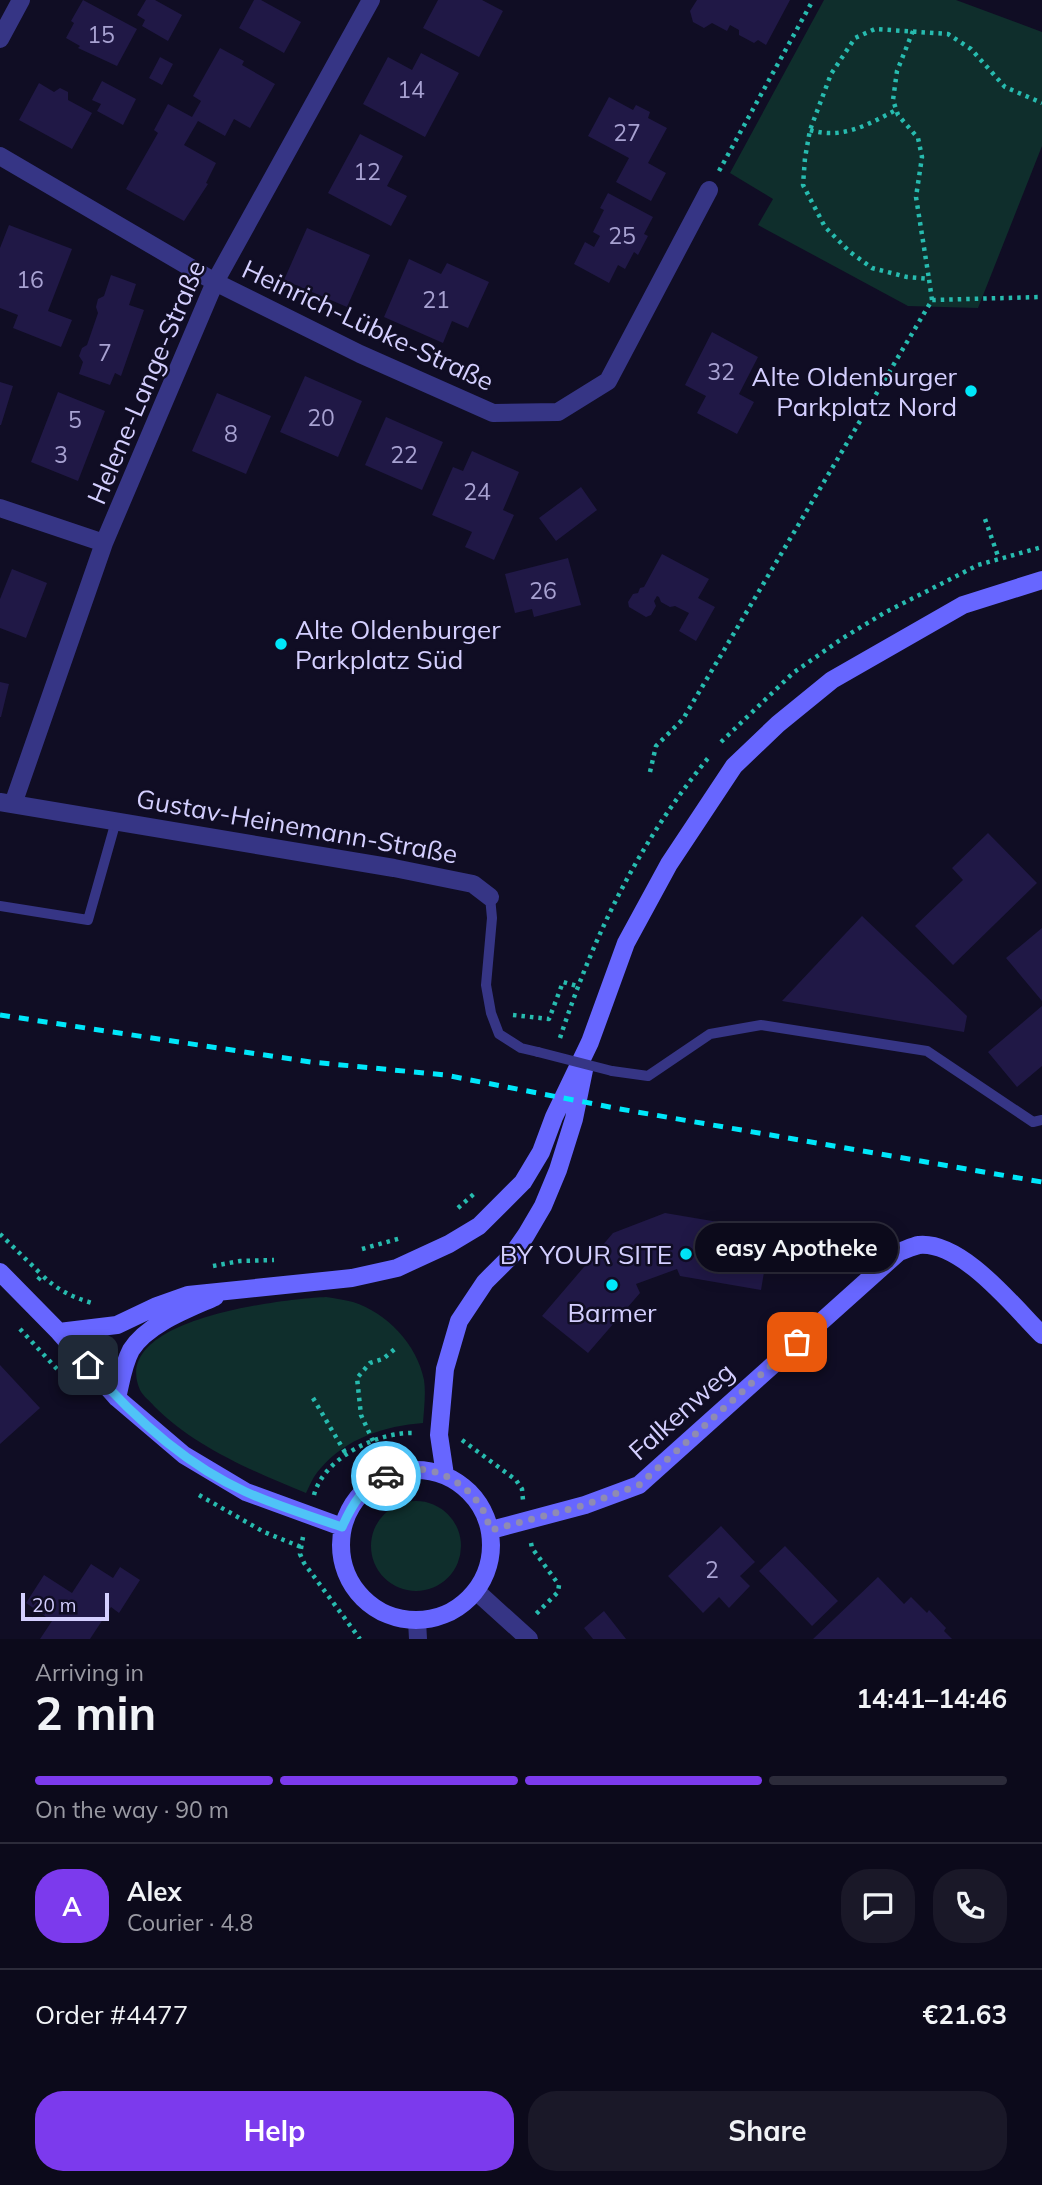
<!DOCTYPE html>
<meta charset="utf-8">
<style>
body{margin:0;font-family:Mulish,sans-serif;background:#1a1828;color:#f1f3f6;height:100vh;display:flex;flex-direction:column;font-size:26px;white-space:nowrap}
*{box-sizing:border-box;margin:0}
p{font-size:23px;color:#9a9aa3}
.icon{flex:none;width:38px;height:38px;fill:none;stroke:currentColor;stroke-width:2;stroke-linecap:round;stroke-linejoin:round}
.map{position:relative;height:1639px;overflow:hidden}
.drawer{display:flex;flex-direction:column;background:#0c0a1b;flex:1}
.drawer>*{flex:none}
.scale{position:absolute;left:21px;bottom:18px;width:88px;box-sizing:border-box;padding-left:7px;border:4px solid #d4cfff;border-top:0;font-size:19px;line-height:24px;white-space:nowrap;color:#d4cfff;-webkit-text-stroke:5px #100d24;paint-order:stroke}
.pin{position:absolute;display:grid;place-items:center;width:60px;height:60px;color:#fff;margin:-30px;border-radius:14px;box-shadow:0 4px 10px #0006}
.courier{position:absolute;display:grid;place-items:center;width:70px;height:70px;margin:-35px;border:5px solid #4fc3f7;border-radius:50%;background:#fff;color:#222;box-shadow:0 2px 9px #0007}
.bubble{position:absolute;height:49px;border-radius:24px;background:#0c0a1b;box-shadow:0 4px 18px #0003,0 0 0 2px #2c2b3a;font-size:23px;font-weight:700;line-height:49px;text-align:center}
.head em{font-style:normal;font-weight:700}
.head div{display:flex;flex-direction:column-reverse}
.head{display:flex;align-items:center;justify-content:space-between;height:119px;padding:0 35px}
h1{font-size:46px;font-weight:700;line-height:52px}
.bar{display:grid;grid-template-columns:repeat(4,1fr);gap:10px 7px;align-content:center;height:84px;padding:0 35px}
.bar i{height:9px;border-radius:5px;background:#2c2b3a}
.bar .active{background:#7c3aed}
.bar p{grid-column:span 4}
.line{display:flex;align-items:center;gap:18px;padding:0 35px;border-top:2px solid #2c2b3a}
.line div{flex:1}
.round{display:grid;place-items:center;flex:none;width:74px;height:74px;border-radius:28px;background:#1a1828}
.cta{display:flex;gap:14px;margin-top:auto;padding:14px 35px}
.cta a{flex:1;height:80px;border-radius:28px;background:#7c3aed;color:#fff;font-size:28px;font-weight:700;line-height:80px;text-align:center}
.cta a+a{background:#1a1828;color:#f1f3f6}
.map>svg:first-child{display:block}
</style>
<div class="map">
<svg width="1042" height="1639" viewBox="0 0 1042 1639">
<rect width="100%" height="100%" fill="#100d24"/>
<!-- green -->
<path fill="#0f2e2c" d="M824,0H956L1042,32V146L978,308L908,306L758,225L773,199L730,173Z
M326,1297C335,1298 344,1300 353,1302C387,1313 417,1344 424,1380C426,1393 424,1409 423,1423C385,1426 346,1438 320,1469C314,1475 310,1485 306,1493C254,1472 193,1446 154,1406C150,1401 143,1396 140,1390C108,1318 285,1299 326,1297Z
M371 1546a45 45 0 1 1 90 0a45 45 0 1 1-90 0Z"/>
<!-- building -->
<path fill="#201846" d="M83,0L137,29L117,66L78,48L80,46L66,38L74,23L71,21Z
M146,0H155L182,15L168,41L142,26L145,20L137,15Z
M254,0H261L301,22L284,53L239,28Z
M438,0H482L503,11L479,57L423,28Z
M697,0H790L766,45L758,40L754,43L739,35V30L730,25L727,31L712,23L704,28L693,22L690,11Z
M220,48L244,61L242,65L275,84L250,128L234,119L225,136L198,121L184,145L216,163L206,183L208,184L184,221L126,189L158,133L154,130L168,104L192,117L201,101L193,96Z
M421,53L459,73L425,137L363,104L388,57L412,70Z
M160,57L173,64L162,85L149,78Z
M102,81L136,99L123,125L97,111L101,104L92,100Z
M39,83L54,92L60,88L68,92V100L92,113L72,149L19,120Z
M609,97L633,110L636,105L650,112L648,118L667,128L648,163L666,173L651,201L616,182L629,158L588,136Z
M360,134L403,156L387,186L407,196L391,226L328,193Z
M608,193L653,217L644,234L648,236L638,255L634,252L625,269L618,265L609,283L574,264L585,242L594,247L600,236L593,232L604,210L600,208Z
M9,225L72,249L48,311L72,320L61,347L13,328L18,315L0,308V248Z
M307,228L370,255L347,307L284,280Z
M409,259L441,274L447,263L489,282L468,328L452,321L443,343L384,317Z
M111,275L136,284L129,305L144,310L121,376L115,373L110,385L79,374L83,362L79,356L82,348L87,345L98,313L96,307L98,299L104,296Z
M712,332L758,357L739,394L754,402L737,434L697,413L706,396L685,385Z
M305,376L362,401L338,457L280,432Z
M0,382L13,386L1,425H0Z
M58,392L105,411L78,481L31,462Z
M217,393L271,416L246,474L192,451Z
M386,417L443,442L422,490L365,465Z
M472,451L519,472L503,510L514,515L494,560L465,547L472,532L432,515L453,467L463,471Z
M581,487L597,510L556,541L539,518Z
M662,554L709,579L698,598L715,607L696,641L679,631L689,613L675,606L670,607L661,602L659,597L657,596L654,601L656,606L651,615L646,617L629,607L628,602L633,594L638,593L640,588L644,587Z
M568,558L581,605L534,617L532,609L515,613L505,574Z
M12,569L47,583L26,638L0,628V599Z
M0,682L9,684L1,717H0Z
M988,833L1037,883L953,965L915,926L963,880L952,868Z
M862,916L967,1016L964,1032L782,1001Z
M1042,928V1001L1006,958Z
M1042,1006V1066L1017,1087L988,1052Z
M665,1213L771,1231L761,1290L680,1276L677,1269L636,1284L640,1293L588,1353L542,1316L613,1233Z
M0,1365L40,1408L0,1444Z
M721,1526L755,1562L740,1576L750,1586L729,1608L719,1597L703,1613L668,1576Z
M785,1546L838,1601L812,1626L759,1571Z
M91,1564L113,1578L120,1567L140,1580L119,1613L111,1607L90,1639H40L52,1621L26,1603L44,1575L72,1593Z
M878,1577L904,1604L911,1597L927,1613L929,1610L946,1628L944,1631L952,1639H813Z
M604,1611L626,1639H593L584,1628Z"/>
<g fill="none" stroke-linecap="round" stroke-linejoin="round">
<!-- path -->
<path stroke="#27bbaf" stroke-width="4.5" stroke-dasharray="3.5 5" stroke-linecap="butt" d="M913,31L897,71L893,100L898,115L918,138L922,157L916,197L929,279
M810,130C842,140 869,124 896,110
M719,171L813,0
M932,300L929,279L907,277L872,268L850,252L825,227L803,185L805,158L810,130L831,74L855,38L875,29L948,34L971,49L1005,87L1042,103
M985,519L999,559
M721,742L793,673L843,638L884,613L978,565L1042,547
M650,772L656,746L683,719L932,300L1042,297
M513,1015L549,1019L563,982L577,986
M560,1038C594,934 639,842 709,757
M458,1208L475,1193
M0,1234L42,1275
M362,1249L401,1238
M213,1266L240,1261L274,1260
M38,1280L42,1275C57,1290 72,1297 92,1303
M20,1329L57,1369
M313,1398L346,1454
M462,1440L516,1480L522,1489L523,1500
M373,1441L361,1415L357,1378L370,1363L383,1359L397,1347
M199,1495L264,1532L301,1547
M314,1495C324,1457 379,1431 416,1433
M303,1537L300,1554L304,1563L360,1639
M531,1543L532,1548L559,1585L558,1592L536,1614"/>
<!-- service -->
<path stroke="#363585" stroke-width="10" d="M490,897L492,918L486,985L491,1013L499,1034L521,1048L538,1052
M0,906L88,920L116,821
M612,1071L648,1076L710,1034L761,1025L927,1051L1033,1122L1042,1120"/>
<!-- minor -->
<path stroke="#363585" stroke-width="18" d="M0,39L21,0
M0,156L215,282L360,354L493,413L558,412L608,381L709,190
M0,508L104,543
M0,802L394,868L473,884L490,897
M13,804L104,543L215,282L371,0
M476,1591L529,1639"/>
<!-- tertiary -->
<path stroke="#363585" stroke-width="18" d="M417,1621L418,1639"/>
<!-- secondary -->
<path stroke="#6766ff" stroke-width="18" d="M0,1272L59,1332L117,1398L184,1455L246,1492L342,1527
M59,1332L117,1325L157,1306L188,1295L352,1278L397,1268L449,1244L479,1226L523,1182L541,1152L554,1117L590,1042L626,943L669,864L734,766L778,724L832,680L963,605L1042,580
M117,1398C121,1382 123,1365 131,1350C147,1324 188,1309 215,1297
M341 1545a75 75 0 1 1 150 0a75 75 0 1 1-150 0Z
M445,1475L439,1435L445,1369L459,1321L485,1282L512,1255L526,1235L543,1206L558,1170L574,1119L584,1070
M491,1530L585,1505L639,1485L899,1252C905,1250 913,1246 919,1245C962,1241 1014,1307 1042,1335"/>
<!-- rail -->
<path stroke="#00e7fa" stroke-width="5" stroke-dasharray="10 9" stroke-linecap="butt" d="M0,1015L311,1062L445,1075L620,1109L1042,1182"/>
<!-- service-bridge -->
<path stroke="#363585" stroke-width="10" d="M538,1052L612,1071"/>
</g>
<g fill="none" stroke-linecap="round" stroke-linejoin="round">
<!-- done -->
<path stroke="#8f8bb2" stroke-width="7" stroke-dasharray="0 12.6" d="M386,1476C419,1459 459,1475 479,1504C485,1511 487,1521 491,1530L585,1505L639,1485L797,1342"/>
<!-- route -->
<path stroke="#4fc3f7" stroke-width="9" d="M88,1365C132,1416 184,1464 246,1492C277,1506 310,1516 342,1527C353,1503 361,1489 386,1476"/>
</g>
<!-- markers -->
<g fill="#00e7fa" stroke="#100d24" stroke-width="2.5">
<circle cx="971" cy="391" r="7"/>
<circle cx="281" cy="644" r="7"/>
<circle cx="686" cy="1254" r="7"/>
<circle cx="612" cy="1285" r="7"/>
</g>
<g text-anchor="middle" dominant-baseline="central" stroke-width="5" stroke-linejoin="round" paint-order="stroke">
<!-- number labels -->
<g font-size="23" fill="#a7a1d1">
<text x="101" y="34">15</text>
<text x="411" y="89">14</text>
<text x="627" y="132">27</text>
<text x="367" y="171">12</text>
<text x="622" y="235">25</text>
<text x="30" y="279">16</text>
<text x="436" y="299">21</text>
<text x="105" y="352">7</text>
<text x="721" y="371">32</text>
<text x="321" y="417">20</text>
<text x="75" y="419">5</text>
<text x="231" y="433">8</text>
<text x="61" y="454">3</text>
<text x="404" y="454">22</text>
<text x="477" y="491">24</text>
<text x="543" y="590">26</text>
<text x="712" y="1569">2</text>
</g>
<!-- street labels -->
<g font-size="26" fill="#d4cfff" stroke="#100d24">
<text transform="translate(368 325) rotate(25)">Heinrich-Lübke-Straße</text>
<text transform="translate(146 382) rotate(-67)">Helene-Lange-Straße</text>
<text transform="translate(297 826) rotate(10)">Gustav-Heinemann-Straße</text>
<text transform="translate(681 1411) rotate(-42)">Falkenweg</text>
</g>
<!-- poi labels -->
<g font-size="26" fill="#d4cfff" stroke="#100d24" text-anchor="end">
<text x="957" y="376">Alte Oldenburger<tspan x="957" dy="30">Parkplatz Nord</tspan></text>
<text x="295" y="629" text-anchor="start">Alte Oldenburger<tspan x="295" dy="30">Parkplatz Süd</tspan></text>
<text x="672" y="1254">BY YOUR SITE</text>
<text x="612" y="1312" text-anchor="middle">Barmer</text>
</g>
</g>
</svg>
<div class="scale">20 m</div>
<div class="pin" style="left:797px;top:1342px;background:#ea580c"><svg class="icon" aria-label="bag" viewBox="0 0 24 24"><path d="M5 8h14l-1 12H6zM9 8a3 3 0 0 1 6 0"/></svg></div>
<div class="pin" style="left:88px;top:1365px;background:#1f2937"><svg class="icon" aria-label="home" viewBox="0 0 24 24"><path d="M3 11l9-7 9 7M6 9v11h12V9"/></svg></div>
<div class="courier" style="left:386px;top:1476px"><svg class="icon" aria-label="car" viewBox="0 0 24 24"><path d="M5 17H2v-5l4-1 3-4h7l3 4 3 1v5h-3M9 17h6M6 11h13"/><circle cx="7" cy="17" r="2"/><circle cx="17" cy="17" r="2"/></svg></div>
<div class="bubble" style="left:695px;top:1223px;width:203px">easy Apotheke</div>
</div>
<section class="drawer">
<div class="head"><div><h1>2 min</h1><p>Arriving in</p></div><em>14:41–14:46</em></div>
<div class="bar"><i class="active"></i><i class="active"></i><i class="active"></i><i></i><p>On the way · 90 m</p></div>
<div class="line" style="height:126px"><b class="round" style="background:#7c3aed;color:#fff">A</b><div><b>Alex</b><p>Courier · 4.8</p></div><a class="round"><svg class="icon" aria-label="chat" viewBox="0 0 24 24"><path d="M4 5h16v11H9l-5 4z"/></svg></a><a class="round"><svg class="icon" aria-label="phone" viewBox="0 0 24 24"><path d="M5 4h4l2 5-3 2q2 4 5 5l2-3 5 2v4C11 20 4 13 5 4z"/></svg></a></div>
<div class="line" style="height:91px"><div>Order #4477</div><b>€21.63</b></div>
<div class="cta"><a>Help</a><a>Share</a></div>
</section>
